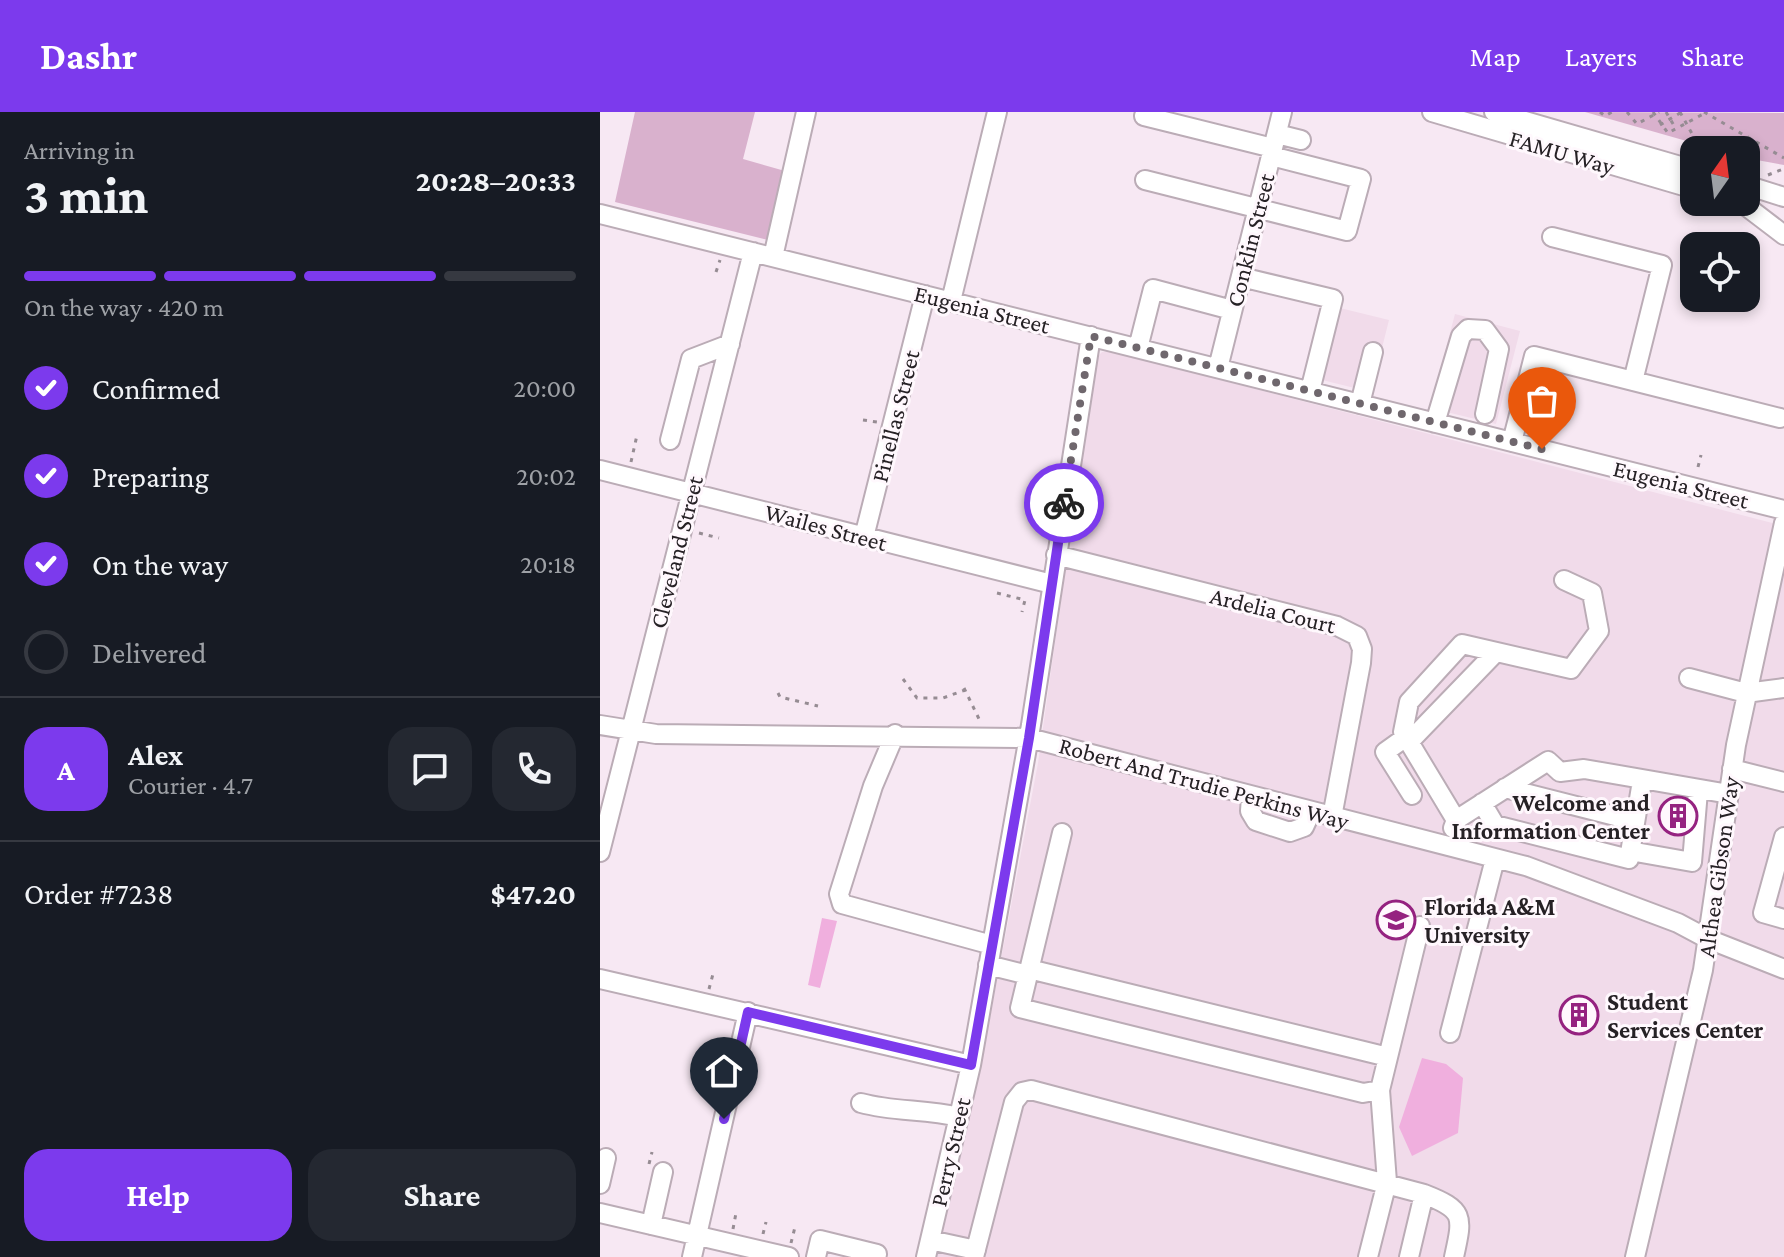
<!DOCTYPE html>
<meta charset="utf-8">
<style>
body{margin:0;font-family:"Crimson Pro",serif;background:#242831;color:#f1f3f6;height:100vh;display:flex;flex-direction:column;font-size:30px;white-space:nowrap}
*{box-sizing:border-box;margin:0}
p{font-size:26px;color:#9ea1a6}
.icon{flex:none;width:44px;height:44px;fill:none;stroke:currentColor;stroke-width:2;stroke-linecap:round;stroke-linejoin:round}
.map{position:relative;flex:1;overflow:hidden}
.drawer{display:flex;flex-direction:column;background:#171b24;width:600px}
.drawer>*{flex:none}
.needle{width:52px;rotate:14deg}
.controls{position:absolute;left:1080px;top:24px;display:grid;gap:16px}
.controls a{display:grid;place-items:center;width:80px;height:80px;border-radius:16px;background:#171b24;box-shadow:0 4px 12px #0003;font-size:40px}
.pin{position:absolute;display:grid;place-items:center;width:68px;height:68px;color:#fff;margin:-82px -34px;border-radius:50% 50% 50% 0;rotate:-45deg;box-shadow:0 0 8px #0007}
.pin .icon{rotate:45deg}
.courier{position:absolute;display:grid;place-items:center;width:80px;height:80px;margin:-40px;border:6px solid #7c3aed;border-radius:50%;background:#fff;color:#222;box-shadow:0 2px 10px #0007}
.summary em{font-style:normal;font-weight:700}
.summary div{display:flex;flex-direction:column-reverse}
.summary{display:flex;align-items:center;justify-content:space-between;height:136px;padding:0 24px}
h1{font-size:52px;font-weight:700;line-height:60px}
.bar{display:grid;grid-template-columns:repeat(4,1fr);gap:12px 8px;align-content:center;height:96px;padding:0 24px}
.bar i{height:10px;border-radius:6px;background:#363941}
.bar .on{background:#7c3aed}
.bar p{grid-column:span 4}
.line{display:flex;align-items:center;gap:20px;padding:0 24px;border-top:2px solid #363941}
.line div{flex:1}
.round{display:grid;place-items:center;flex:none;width:84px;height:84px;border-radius:24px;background:#242831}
ol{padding:0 24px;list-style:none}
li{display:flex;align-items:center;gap:24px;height:88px}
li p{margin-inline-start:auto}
li .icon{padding:8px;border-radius:50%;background:#7c3aed;color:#fff;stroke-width:4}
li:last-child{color:#9ea1a6}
li i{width:44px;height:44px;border:4px solid #363941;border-radius:50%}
.button{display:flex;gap:16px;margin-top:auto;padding:16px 24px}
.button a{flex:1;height:92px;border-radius:24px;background:#7c3aed;color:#fff;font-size:32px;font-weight:700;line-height:92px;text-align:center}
.button a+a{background:#242831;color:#f1f3f6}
header{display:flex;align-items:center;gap:48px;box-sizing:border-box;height:112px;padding:0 40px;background:#7c3aed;color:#fff}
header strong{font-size:38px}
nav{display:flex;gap:44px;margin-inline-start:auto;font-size:28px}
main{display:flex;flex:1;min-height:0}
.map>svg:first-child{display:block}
</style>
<header>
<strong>Dashr</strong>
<nav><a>Map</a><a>Layers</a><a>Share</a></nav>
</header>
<main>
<section class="drawer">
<div class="summary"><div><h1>3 min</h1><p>Arriving in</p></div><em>20:28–20:33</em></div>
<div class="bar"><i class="on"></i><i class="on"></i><i class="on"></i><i></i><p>On the way · 420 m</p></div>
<ol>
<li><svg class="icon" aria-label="check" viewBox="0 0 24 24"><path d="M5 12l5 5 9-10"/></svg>Confirmed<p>20:00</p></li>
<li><svg class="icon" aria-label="check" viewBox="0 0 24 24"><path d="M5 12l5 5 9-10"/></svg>Preparing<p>20:02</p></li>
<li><svg class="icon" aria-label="check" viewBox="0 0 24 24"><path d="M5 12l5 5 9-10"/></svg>On the way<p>20:18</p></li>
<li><i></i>Delivered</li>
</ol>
<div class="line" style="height:144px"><b class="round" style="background:#7c3aed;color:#fff">A</b><div><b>Alex</b><p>Courier · 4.7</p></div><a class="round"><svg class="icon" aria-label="chat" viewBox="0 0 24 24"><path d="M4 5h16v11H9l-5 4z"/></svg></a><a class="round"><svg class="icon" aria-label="phone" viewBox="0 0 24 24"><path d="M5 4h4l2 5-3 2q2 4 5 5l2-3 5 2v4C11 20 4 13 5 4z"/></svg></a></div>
<div class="line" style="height:104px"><div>Order #7238</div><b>$47.20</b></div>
<div class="button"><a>Help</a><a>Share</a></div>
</section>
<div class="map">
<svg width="1184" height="1145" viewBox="0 0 1184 1145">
<rect width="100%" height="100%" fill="#f7e8f3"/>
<!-- built -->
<path fill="#f1dbea" d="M740,196L789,208L771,280L722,268Z
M855,202L920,219L896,312L830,296Z
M502,240H513L1184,414V1145H337L379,964L438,651L495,247Z"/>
<!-- green -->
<path fill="#d9b1cd" d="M35,0H155L143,47L185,59L168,128L15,90Z
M985,0L1184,1V53L1146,46V38H1118Z"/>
<!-- water -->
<path fill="#f0afde" d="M222,806L237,809L220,876L208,873Z
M822,946L846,952L863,966L858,1021L812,1044L799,1015Z"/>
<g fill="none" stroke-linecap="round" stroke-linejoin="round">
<defs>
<path id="minor" d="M832,0L1094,77
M894,0L1094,58
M544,4L673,36
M677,22L701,28
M545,68L747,119L761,67L671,44
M1146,73L1184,85
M1142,91L1184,123
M0,102L1184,398
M952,125L1062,153L1033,269
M173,145L206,0
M641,165L733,187L710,279
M351,189L397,0
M538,236L553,177L632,198
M618,256L682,0
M760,292L773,240
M835,311L861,224L868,217L885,218L899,237L885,302
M70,328L91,247L130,232
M912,330L934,244L1180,306
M0,358L452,472
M264,425L325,183
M456,443L737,514L757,524L762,537L761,551L732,705
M1089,566L1146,581L1184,576
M0,613L56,622L429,626L926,754L1078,811L1108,827L1184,857
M295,622L273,674L239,782L242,792L392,833
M806,625L785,640L812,683
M809,630L896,540
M1132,657L1184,670
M905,676L1035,709
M651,685L650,699L656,709L690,720L704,715L711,700
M882,691L895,713L1029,747L1042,669
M856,708L803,620L809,590L862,532L971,557L999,519L992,481L964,468
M853,716L856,708L948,649L960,660L984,657L1129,682
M462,721L420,896L763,981L780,978
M1184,725L1163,801L1184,807
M1030,739L1092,750L1098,679
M0,740L153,140
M388,853L428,863
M429,857L788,945
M0,867L371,953
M850,921L895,747
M261,991C294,1000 325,997 359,1005
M0,1072L6,1046
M824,1082C865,1098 863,1104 854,1145
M0,1101L189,1145
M51,1113L63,1060
M330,1128L376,1138
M92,1145L148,900
M216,1145L220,1128L277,1142
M326,1145L371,953L392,833L431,613L491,224
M374,1145L414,990L422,980L431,978L824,1082L809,1145
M768,1145L787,1070L780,978L820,814
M1035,1145L1103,858L1136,633L1184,411"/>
</defs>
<!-- minor casing -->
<use href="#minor" stroke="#bbacb6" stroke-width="22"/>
<!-- path -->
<path stroke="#968c93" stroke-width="3" stroke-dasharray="4 6" stroke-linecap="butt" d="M1000,0L1005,4L1012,0
M1027,0L1037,12L1059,0
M1053,0L1068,21L1105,1
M1066,0L1076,17
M1080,0L1101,38
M1104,0L1184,46
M1060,13L1080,1
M1168,63L1183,57
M116,160L120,148
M263,308L277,310
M31,350L37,323
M1098,355L1101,343
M434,396L446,400
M99,421L119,426
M397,481L425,488L422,500
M303,567L317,586H343L365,578
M364,576L381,611
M178,581L180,585L218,594
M109,877L113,862
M49,1052L52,1040
M133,1117L136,1101
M163,1122L166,1110
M191,1131L195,1115"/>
<!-- minor -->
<use href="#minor" stroke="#fff" stroke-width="18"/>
</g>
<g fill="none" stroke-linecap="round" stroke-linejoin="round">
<!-- done -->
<path stroke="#6f676d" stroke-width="8" stroke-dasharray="0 14.4" d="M464,391L491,224L942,337"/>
<!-- route -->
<path stroke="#7c3aed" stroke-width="10" d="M124,1007L148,900L371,953L429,626L464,391"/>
</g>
<!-- icons -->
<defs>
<symbol id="building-ring" viewBox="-11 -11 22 22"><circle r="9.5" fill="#fff8fd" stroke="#952280" stroke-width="1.5"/><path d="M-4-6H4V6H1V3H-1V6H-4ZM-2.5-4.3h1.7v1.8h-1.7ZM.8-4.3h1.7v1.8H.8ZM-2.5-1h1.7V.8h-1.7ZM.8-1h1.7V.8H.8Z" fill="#952280"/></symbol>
<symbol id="university-ring" viewBox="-11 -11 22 22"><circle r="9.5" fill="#fff8fd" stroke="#952280" stroke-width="1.5"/><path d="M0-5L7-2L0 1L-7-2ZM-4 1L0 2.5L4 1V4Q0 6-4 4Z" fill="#952280"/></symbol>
</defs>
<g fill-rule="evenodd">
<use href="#building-ring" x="1056" y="682" width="44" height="44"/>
<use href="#university-ring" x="774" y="786" width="44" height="44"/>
<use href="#building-ring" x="957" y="881" width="44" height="44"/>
</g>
<g text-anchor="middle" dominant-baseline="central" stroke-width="6" stroke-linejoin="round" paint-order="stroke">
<!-- street labels -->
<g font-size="24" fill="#262125" stroke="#fff8fd">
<text transform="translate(962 40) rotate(16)">FAMU Way</text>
<text transform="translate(650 128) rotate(-76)">Conklin Street</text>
<text transform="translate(382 197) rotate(14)">Eugenia Street</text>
<text transform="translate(295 304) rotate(-76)">Pinellas Street</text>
<text transform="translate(1081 372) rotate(14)">Eugenia Street</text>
<text transform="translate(226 415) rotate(15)">Wailes Street</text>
<text transform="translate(76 440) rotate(-76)">Cleveland Street</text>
<text transform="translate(673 498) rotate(14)">Ardelia Court</text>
<text transform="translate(604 671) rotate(15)">Robert And Trudie Perkins Way</text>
<text transform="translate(1118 755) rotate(-82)">Althea Gibson Way</text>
<text transform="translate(350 1040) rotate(-77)">Perry Street</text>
</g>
<!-- poi labels -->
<g font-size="24" font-weight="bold" fill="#262125" stroke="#fff8fd" text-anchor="start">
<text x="1050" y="690" text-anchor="end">Welcome and<tspan x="1050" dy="28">Information Center</tspan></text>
<text x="824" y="794">Florida A&amp;M<tspan x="824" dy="28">University</tspan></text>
<text x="1007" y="889">Student<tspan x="1007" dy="28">Services Center</tspan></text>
</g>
</g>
</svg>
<div class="controls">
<a><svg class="needle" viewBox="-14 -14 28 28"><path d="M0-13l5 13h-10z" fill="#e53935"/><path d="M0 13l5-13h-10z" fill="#9ea1a6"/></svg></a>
<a><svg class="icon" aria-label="locate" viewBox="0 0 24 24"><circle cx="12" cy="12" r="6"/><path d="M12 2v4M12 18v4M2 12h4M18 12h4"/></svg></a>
</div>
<div class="pin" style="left:942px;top:337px;background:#ea580c"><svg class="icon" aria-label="bag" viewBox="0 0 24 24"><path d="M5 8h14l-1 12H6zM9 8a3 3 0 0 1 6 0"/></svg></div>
<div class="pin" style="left:124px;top:1007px;background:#1f2937"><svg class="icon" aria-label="home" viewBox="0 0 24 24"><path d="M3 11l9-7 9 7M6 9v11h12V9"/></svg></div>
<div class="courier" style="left:464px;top:391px"><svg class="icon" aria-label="bike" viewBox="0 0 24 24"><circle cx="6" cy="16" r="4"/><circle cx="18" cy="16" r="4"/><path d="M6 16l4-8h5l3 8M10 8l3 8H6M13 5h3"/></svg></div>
</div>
</main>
